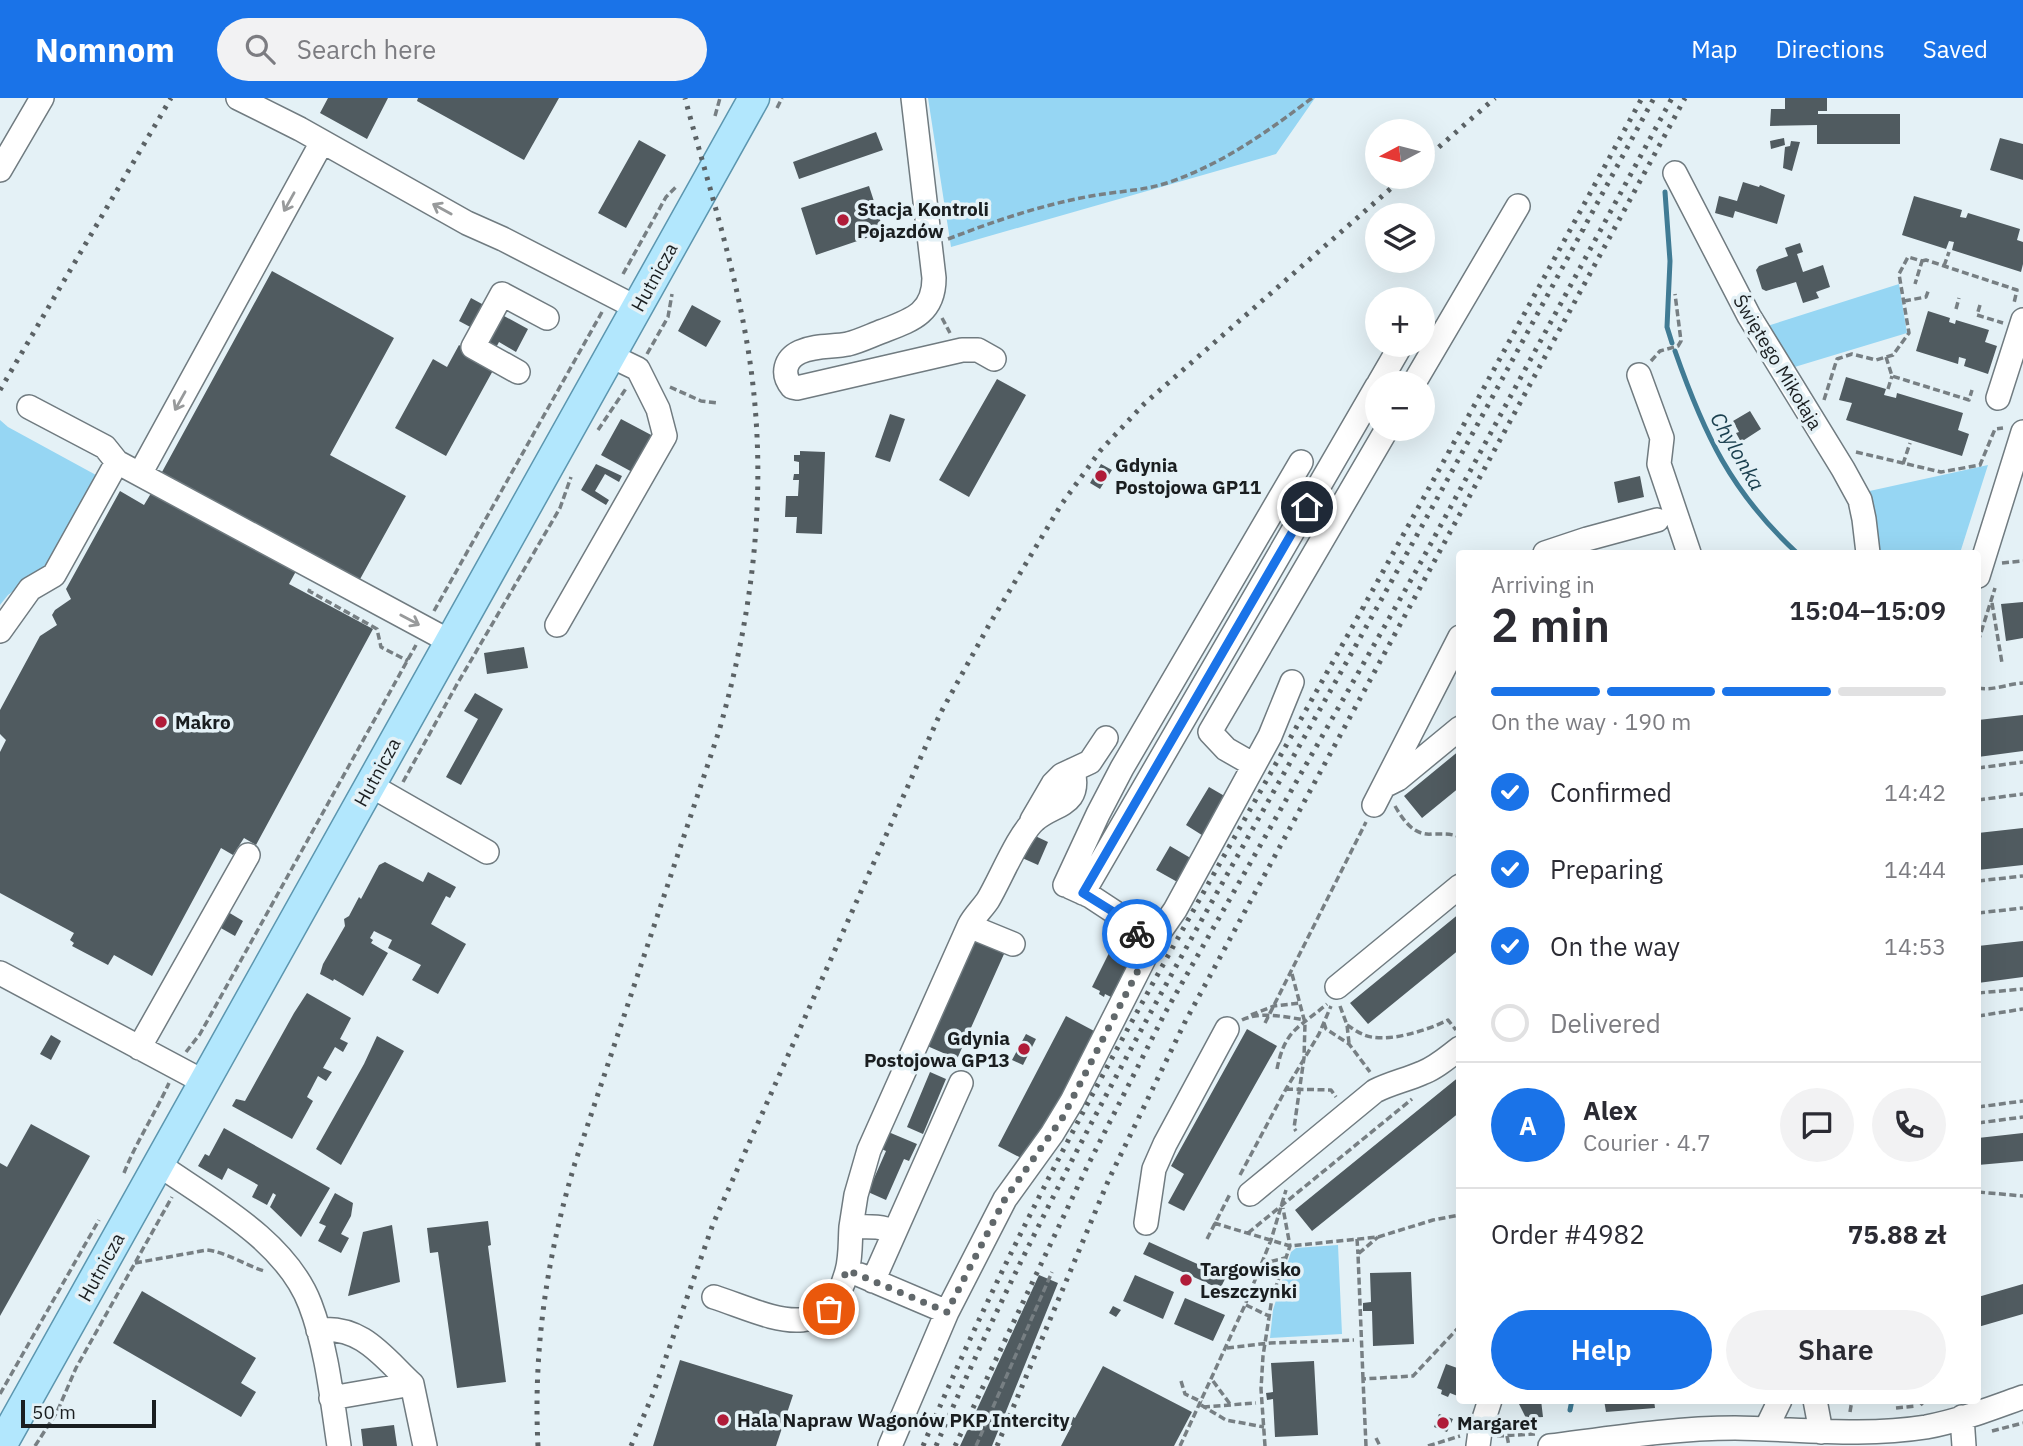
<!DOCTYPE html>
<meta charset="utf-8">
<style>
body{margin:0;font-family:"IBM Plex Sans",sans-serif;background:#f2f2f3;color:#2b2b33;height:100vh;display:flex;flex-direction:column;font-size:26px;white-space:nowrap}
*{box-sizing:border-box;margin:0}
p{font-size:23px;color:#7c7c81}
.icon{flex:none;width:38px;height:38px;fill:none;stroke:currentColor;stroke-width:2;stroke-linecap:round;stroke-linejoin:round}
.map{position:relative;flex:1;overflow:hidden}
.sheet{position:absolute;left:1456px;top:452px;width:525px;height:854px;display:flex;flex-direction:column;background:#fff;border-radius:7px;box-shadow:0 7px 28px #0002}
.sheet>*{flex:none}
.needle{width:46px;rotate:263deg}
.fabs{position:absolute;left:1365px;top:21px;display:grid;gap:14px}
.fabs a{display:grid;place-items:center;width:70px;height:70px;border-radius:50%;background:#fff;box-shadow:0 7px 28px #0002;font-size:35px}
.scale{position:absolute;left:21px;bottom:18px;width:135px;box-sizing:border-box;padding-left:7px;border:4px solid #1a1e20;border-top:0;font-size:19px;line-height:24px;white-space:nowrap;color:#1a1e20;-webkit-text-stroke:5px #e4f1f6;paint-order:stroke}
.pin{position:absolute;display:grid;place-items:center;width:60px;height:60px;color:#fff;margin:-30px;border:4px solid #fff;border-radius:50%;box-shadow:0 2px 7px #0007}
.courier{position:absolute;display:grid;place-items:center;width:70px;height:70px;margin:-35px;border:5px solid #1a73e8;border-radius:50%;background:#fff;color:#222;box-shadow:0 2px 9px #0007}
.headline em{font-style:normal;font-weight:600}
.headline div{display:flex;flex-direction:column-reverse}
.headline{display:flex;align-items:center;justify-content:space-between;height:119px;padding:0 35px}
h1{font-size:46px;font-weight:600;line-height:52px}
.bar{display:grid;grid-template-columns:repeat(4,1fr);gap:10px 7px;align-content:center;height:84px;padding:0 35px}
.bar i{height:9px;border-radius:5px;background:#e1e1e2}
.bar .active{background:#1a73e8}
.bar p{grid-column:span 4}
.line{display:flex;align-items:center;gap:18px;padding:0 35px;border-top:2px solid #e1e1e2}
.line div{flex:1}
.round{display:grid;place-items:center;flex:none;width:74px;height:74px;border-radius:37px;background:#f2f2f3}
ol{padding:0 35px;list-style:none}
li{display:flex;align-items:center;gap:21px;height:77px}
li p{margin-inline-start:auto}
li .icon{padding:7px;border-radius:50%;background:#1a73e8;color:#fff;stroke-width:4}
li:last-child{color:#7c7c81}
li i{width:38px;height:38px;border:4px solid #e1e1e2;border-radius:50%}
.primary-button{display:flex;gap:14px;margin-top:auto;padding:14px 35px}
.primary-button a{flex:1;height:80px;border-radius:42px;background:#1a73e8;color:#fff;font-size:28px;font-weight:600;line-height:80px;text-align:center}
.primary-button a+a{background:#f2f2f3;color:#2b2b33}
header{display:flex;align-items:center;gap:42px;box-sizing:border-box;height:98px;padding:0 35px;background:#1a73e8;color:#fff}
header strong{font-size:33px}
nav{display:flex;gap:38px;margin-inline-start:auto;font-size:24px}
.search{width:490px;height:63px;background:#f2f2f3;display:flex;align-items:center;gap:18px;box-sizing:border-box;padding:0 24px;border-radius:38px;color:#7c7c81;font-size:26px}
.map>svg:first-child{display:block}
</style>
<header>
<strong>Nomnom</strong>
<div class="search"><svg class="icon" aria-label="search" viewBox="0 0 24 24"><circle cx="10" cy="10" r="6"/><path d="M15 15l6 6"/></svg>Search here</div>
<nav><a>Map</a><a>Directions</a><a>Saved</a></nav>
</header>
<div class="map">
<svg width="2023" height="1348" viewBox="0 0 2023 1348">
<rect width="100%" height="100%" fill="#e4f1f6"/>
<!-- green -->
<path fill="#96d6f3" d="M928,0H1315L1276,56L951,149Z
M1899,186L1907,235L1788,271L1764,229Z
M0,322L8,329L96,377L49,466L8,497L0,507Z
M1988,367L1960,455H1878L1865,394Z
M1338,1147L1342,1236L1270,1240L1273,1212L1291,1154L1296,1150Z"/>
<g fill="none" stroke-linecap="round" stroke-linejoin="round">
<!-- stream -->
<path stroke="#407b94" stroke-width="5" d="M1665,94L1670,163L1667,229L1672,245
M1675,253C1704,336 1731,394 1797,455
M1570,1312L1572,1302"/>
</g>
<!-- building -->
<path fill="#505b60" fill-rule="evenodd" d="M328,0H388L367,41L320,15Z
M418,0H559L524,62L417,3Z
M1785,0H1827V13H1818V16H1900V46H1817V27L1770,28L1771,11H1785Z
M876,34L883,52L799,81L793,64Z
M1784,40L1785,47L1771,51L1770,43Z
M2000,40L2023,46V82L1990,72Z
M639,42L666,57L626,130L598,115Z
M1791,43L1800,44L1792,73L1783,70L1785,49L1790,48Z
M1743,84L1759,89L1760,87L1785,97L1777,126L1735,113L1733,120L1715,115L1719,98L1737,103Z
M869,88L884,134L816,157L801,110Z
M1914,98L1962,112L1960,119L1966,120L1968,115L2020,131L2017,142L2023,144V166L2021,174L1952,152L1954,144L1949,143L1946,151L1902,137Z
M1800,145L1803,154L1797,156L1803,174L1823,167L1830,189L1816,194L1819,200L1803,205L1796,184L1766,193L1762,191L1756,172L1759,168L1788,158L1785,150Z
M272,173L394,240L330,357L406,398L359,483L306,455L289,486L373,531L256,747L244,740L233,757L221,750L152,878L114,857L108,867L72,848L74,845L70,842L74,835L0,795V654L6,642L0,636V612L40,538L57,527L52,517L55,512L71,501L66,491L120,393L144,407L153,392L168,400L177,383L162,374ZM193,392L215,404L183,409Z
M471,200L528,231L516,254L499,244L489,263L496,267L446,358L395,330L433,261L447,269L459,247L464,250L474,231L459,223Z
M692,207L721,223L706,249L678,233Z
M1928,213L1950,220L1949,224L1955,226L1956,222L1989,232L1985,244L1997,248L1988,276L1964,268L1966,261L1959,259L1958,266L1916,253Z
M1846,279L1886,291L1884,297L1896,300L1897,295L1963,315L1958,332L1969,336L1962,358L1846,322L1852,305L1839,302Z
M997,281L1026,297L969,399L939,382Z
M1750,313L1761,331L1741,344L1736,335L1739,334L1733,323Z
M890,316L905,321L890,364L875,359Z
M621,321L655,339L634,375L601,357Z
M800,353L825,354L822,436L796,435L797,419H785L786,398H798L799,382H793L794,376H799V364L794,363V357H800Z
M596,366L622,378L619,384L605,376L595,393L609,402L606,407L581,392Z
M1101,366L1112,372L1100,391L1090,385Z
M1640,378L1644,399L1618,405L1614,384Z
M2023,504V540L2006,543L2001,506Z
M524,549L528,570L487,576L484,555Z
M475,595L503,611L461,687L446,679L478,621L464,613Z
M2023,617V653L1978,659V622Z
M1460,652V689L1422,720L1404,698Z
M1209,689L1228,700L1205,739L1186,727Z
M2023,730V767L1978,772V735Z
M1031,736L1048,744L1038,767L1020,759Z
M1170,748L1194,762L1181,786L1156,772Z
M385,764L423,784L428,774L456,789L450,800L446,798L431,826L466,846L438,896L412,882L421,867L388,850L392,842L374,833L370,840L373,842L371,845L388,855L363,898L334,881L333,883L320,876L323,866L345,828L344,821L349,818L359,799L361,801L379,767Z
M228,814L243,823L235,838L219,829Z
M1460,815V851L1368,926L1350,905Z
M972,841L1004,856L957,961L925,947Z
M2023,843V879L1978,885V848Z
M1109,855L1132,867L1115,901L1105,896L1104,899L1099,896L1100,893L1092,889Z
M307,895L351,920L340,941L348,945L343,954L335,949L323,970L332,974L326,983L318,978L307,999L313,1003L292,1041L232,1008L236,1001L245,1003L294,915Z
M1066,918L1096,934L1041,1040L1036,1037L1023,1061L998,1048Z
M1247,931L1277,948L1184,1113L1168,1105L1184,1076L1171,1068Z
M1026,936L1036,941L1023,967L1012,962Z
M51,937L61,943L51,962L40,956Z
M377,938L404,953L341,1067L316,1051L364,966Z
M930,974L946,981L923,1036L907,1029Z
M1460,978V1014L1312,1133L1295,1112Z
M31,1026L90,1058L0,1218V1065L7,1069Z
M224,1030L330,1090L301,1139L270,1109L276,1097L273,1095L267,1107L252,1099L258,1087L228,1070L222,1082L198,1068L205,1056L209,1058Z
M886,1033L917,1046L909,1063L904,1061L886,1102L868,1094L886,1053L879,1050Z
M2023,1035V1063L1978,1067V1040Z
M335,1095L353,1105L351,1118L341,1136L349,1140L341,1155L318,1143L326,1128L319,1125Z
M488,1123L491,1147L488,1148L506,1284L457,1290L438,1154L430,1155L427,1130Z
M392,1127L400,1184L348,1198L363,1134Z
M1149,1144L1226,1179L1220,1191L1143,1156Z
M1411,1174L1414,1246L1373,1248L1372,1213H1363V1205L1371,1204L1370,1175Z
M1039,1177L1058,1185L992,1348H960Z
M1135,1177L1174,1194L1163,1221L1123,1203Z
M2023,1186V1216L1978,1229V1199Z
M142,1193L256,1260L241,1285L256,1294L241,1319L113,1245Z
M1185,1200L1225,1217L1213,1243L1174,1226Z
M1113,1208L1121,1212L1116,1219L1109,1215Z
M680,1262L793,1297L776,1348H653Z
M1314,1263L1318,1337L1275,1339L1273,1301L1267,1302L1266,1295L1273,1294L1271,1265Z
M1446,1266L1460,1271V1299L1450,1295L1448,1299L1441,1296L1442,1292L1437,1290Z
M1103,1268L1192,1314L1174,1348H1061L1072,1327L1066,1326L1070,1317L1075,1320Z
M1517,1302H1541L1543,1319L1526,1320Z
M1604,1302H1654L1655,1310L1606,1314Z
M1439,1316L1453,1321L1447,1334L1434,1329Z
M394,1327L397,1348H363L361,1331Z"/>
<g fill="none" stroke-linecap="round" stroke-linejoin="round">
<defs>
<path id="minor" d="M238,0L300,31L467,125L503,141L637,210
M913,0L934,180C934,215 912,222 883,233C872,237 860,243 848,246C833,249 815,247 800,254C785,261 781,276 792,289L797,290L962,252H978L994,261
M0,72L42,0
M1675,75L1749,218L1843,371L1860,402L1864,421L1868,455
M518,274L473,249L502,196L547,220
M1639,277L1662,340L1659,366L1689,455
M1379,285L1401,247
M1414,285L1518,108
M1998,300L2023,222
M29,309L105,349L117,364L449,543
M140,376L322,44
M1545,455L1587,441L1657,422
M1978,478L2023,334
M557,527L665,338L658,311L638,271L611,258
M0,533L30,491L54,477L117,364
M1254,667L1226,651L1210,634L1387,331
M1388,686L1398,681L1460,630
M370,687L487,754
M1374,707L1460,539
M1032,722L1053,686L1062,677L1090,664L1106,640
M1065,787L1098,716L1122,670L1301,364
M1070,789L1090,798L1128,823L1131,832L1152,845
M1083,795L1377,288
M969,828L1013,846
M0,875L204,984
M1337,889L1460,788
M139,950L248,757
M158,1066C211,1103 286,1143 310,1206C327,1250 332,1302 339,1348
M1250,1096L1375,993C1391,985 1406,982 1422,975C1436,970 1448,959 1460,950
M1146,1125L1154,1071L1165,1046L1227,931
M851,1129L856,1097L869,1052L969,828C974,818 982,811 988,802C1000,782 1019,735 1035,722C1054,705 1082,709 1073,672
M860,1177L947,1214
M873,1183L961,985
M714,1199C769,1217 826,1251 847,1173C851,1159 850,1143 851,1129C866,1129 880,1127 894,1134
M318,1232C362,1227 383,1259 412,1286
M331,1300L412,1286L425,1348
M1815,1302L1821,1334
M1962,1319L1964,1348
M1766,1331L1780,1302
M890,1348L947,1214L1005,1101L1052,1036L1072,1003L1152,845L1175,812L1270,638L1292,584
M1478,1348L1480,1333L1490,1302
M1550,1348C1612,1340 1674,1330 1735,1330C1800,1331 1862,1339 1926,1329C1959,1323 1992,1310 2023,1299"/>
<path id="major" d="M1,1348L754,0"/>
</defs>
<!-- minor casing -->
<use href="#minor" stroke="#707b80" stroke-width="26"/>
<!-- major casing -->
<use href="#major" stroke="#5c96af" stroke-width="33"/>
<!-- path -->
<path stroke="#777f83" stroke-width="3.5" stroke-dasharray="7 3.5" stroke-linecap="butt" d="M777,10L782,0
M715,18L720,0
M948,141C995,123 1041,107 1091,98C1118,93 1144,93 1170,84C1224,65 1267,34 1312,0
M1922,163L1926,162L2017,192L2014,205
M1944,168L1949,154
M623,176L666,99L677,88
M1904,203L1926,199L1929,191
M1980,207L1977,217L2003,225
M1956,211L1959,200
M942,220L950,235
M647,256L668,219L672,196
M1886,259L1892,278L1969,302L1972,292
M1651,263L1660,253L1678,248L1681,243L1675,196
M670,289L701,303L717,305
M1888,291L1892,278
M1824,302L1837,261L1852,256L1876,262L1893,257L1909,235L1899,176L1908,159L1922,163L1915,186
M598,332L627,289
M1856,354L1941,374L1980,367L1995,331L2003,330
M1903,366L1910,345
M2002,465L2023,463
M310,491L309,493L377,531L381,549L408,563
M1992,505L2002,565
M434,513L602,214
M1978,544L1995,490
M1978,590C1993,593 2007,586 2023,585
M1978,670L2023,664
M403,684L456,588L560,410L571,379
M1978,702L2023,696
M1395,708C1403,722 1414,738 1432,736C1443,736 1449,735 1460,739
M1978,783L2023,778
M1978,815L2023,810
M1292,876L1305,925L1304,960L1294,1030L1296,1033
M1978,895L2023,891
M1340,908L1347,927L1349,945
M1251,917L1274,908L1300,905
M1978,918L2023,911
M1242,922C1260,913 1286,919 1305,922
M1265,925L1366,724
M1324,925L1326,931L1349,946L1370,974
M1347,927C1352,930 1357,934 1362,936C1384,947 1428,932 1448,922L1456,932
M186,954L200,936L416,547
M1277,971C1285,931 1299,930 1327,906
M1286,991L1331,992L1336,999
M1978,1009L2023,1003
M1978,1025L2023,1019
M124,1075C136,1044 155,1016 169,985
M1240,1077L1286,991L1319,936L1331,908
M1978,1094L2023,1098
M1214,1125L1290,1148L1378,1139L1433,1122L1460,1117
M1248,1135L1412,1001
M1207,1141L1230,1096
M1357,1141L1358,1156
M135,1165L207,1152C226,1154 245,1167 264,1173
M1261,1166L1285,1160
M1246,1207L1269,1218
M1227,1250L1270,1245L1354,1242
M1363,1281L1358,1156L1378,1139
M1181,1283L1185,1296L1202,1304
M1213,1283L1230,1306
M0,1296L99,1122
M1918,1302L1923,1307
M1201,1307L1226,1322L1264,1329
M1203,1309L1256,1305
M1896,1310L1916,1308
M1850,1314L1852,1302
M1992,1333L2023,1325
M1497,1338L1535,1336
M1507,1338L1509,1348
M1376,1340L1380,1348
M35,1348L57,1314L76,1270L172,1099
M976,1348L1052,1174
M1180,1348L1245,1207L1271,1142L1286,1092
M1265,1348L1261,1291L1263,1258L1272,1200L1290,1148L1283,1110
M1366,1348L1363,1281L1413,1278L1460,1228
M1428,1348L1460,1338"/>
<!-- minor -->
<use href="#minor" stroke="#fff" stroke-width="23"/>
<!-- major -->
<use href="#major" stroke="#b2e7fd" stroke-width="30"/>
<!-- rail -->
<path stroke="#5b6265" stroke-width="5" stroke-dasharray="3.5 7" stroke-linecap="butt" d="M1423,63L1495,0
M0,292L171,0
M538,1348C533,1251 547,1158 575,1065L719,633C754,512 768,389 750,264C737,174 708,87 685,0
M631,1348L653,1296L713,1126L940,616L989,527L1061,407L1100,353L1144,306L1404,79
M923,1348C1024,1107 1155,881 1283,653C1405,436 1523,218 1642,0
M936,1348C1044,1096 1181,859 1315,620C1431,415 1542,207 1654,0
M955,1348L1086,1071L1165,915L1416,473L1672,0
M997,1348L1109,1081L1185,924L1685,0"/>
</g>
<!-- one-way arrows -->
<defs><path id="oneway-shaft" d="M-6 0H5M1.5-3L5.5 0L1.5 3" fill="none" stroke-width="1.6" stroke-linecap="round" stroke-linejoin="round" transform="scale(1.75)"/></defs>
<g stroke="#989a9b">
<use href="#oneway-shaft" transform="translate(289 104) rotate(119)"/>
<use href="#oneway-shaft" transform="translate(442 111) rotate(-151)"/>
<use href="#oneway-shaft" transform="translate(180 303) rotate(119)"/>
<use href="#oneway-shaft" transform="translate(410 522) rotate(28)"/>
</g>
<g fill="none" stroke-linecap="round" stroke-linejoin="round">
<!-- done -->
<path stroke="#61686b" stroke-width="7" stroke-dasharray="0 12.6" d="M829,1211L847,1172L947,1214L1005,1101L1063,1019L1152,845L1137,836"/>
<!-- route -->
<path stroke="#1a73e8" stroke-width="9" d="M1137,836L1131,832L1128,823L1083,795L1307,409"/>
</g>
<!-- markers -->
<g fill="#b01c39" stroke="#e4f1f6" stroke-width="2.5">
<circle cx="843" cy="122" r="7"/>
<circle cx="1101" cy="378" r="7"/>
<circle cx="161" cy="624" r="7"/>
<circle cx="1024" cy="951" r="7"/>
<circle cx="1186" cy="1182" r="7"/>
<circle cx="723" cy="1322" r="7"/>
<circle cx="1443" cy="1325" r="7"/>
</g>
<g text-anchor="middle" dominant-baseline="central" stroke-width="7" stroke-linejoin="round" paint-order="stroke">
<!-- poi labels -->
<g font-size="19" font-weight="bold" fill="#1a1e20" stroke="#e4f1f6" text-anchor="start">
<text x="857" y="111">Stacja Kontroli<tspan x="857" dy="22">Pojazdów</tspan></text>
<text x="1115" y="367">Gdynia<tspan x="1115" dy="22">Postojowa GP11</tspan></text>
<text x="175" y="624">Makro</text>
<text x="1010" y="940" text-anchor="end">Gdynia<tspan x="1010" dy="22">Postojowa GP13</tspan></text>
<text x="1200" y="1171">Targowisko<tspan x="1200" dy="22">Leszczynki</tspan></text>
<text x="737" y="1322">Hala Napraw Wagonów PKP Intercity</text>
<text x="1457" y="1325">Margaret</text>
</g>
<!-- street labels -->
<g font-size="19" fill="#1a1e20" stroke="#e4f1f6">
<text transform="translate(654 179) rotate(-61)">Hutnicza</text>
<text transform="translate(1778 264) rotate(59)">Świętego Mikołaja</text>
<text transform="translate(377 674) rotate(-61)">Hutnicza</text>
<text transform="translate(101 1169) rotate(-61)">Hutnicza</text>
</g>
<!-- water labels -->
<g font-size="21" font-style="italic" fill="#1a3f4e" stroke="#e4f1f6">
<text transform="translate(1738 353) rotate(60)">Chylonka</text>
</g>
</g>
</svg>
<div class="fabs">
<a><svg class="needle" viewBox="-14 -14 28 28"><path d="M0-13l5 13h-10z" fill="#e53935"/><path d="M0 13l5-13h-10z" fill="#7c7c81"/></svg></a>
<a><svg class="icon" aria-label="layers" viewBox="0 0 24 24"><path d="M12 4l9 5-9 5-9-5zM3 14l9 5 9-5"/></svg></a>
<a>+</a>
<a>−</a>
</div>
<div class="scale">50 m</div>
<div class="pin" style="left:829px;top:1211px;background:#ea580c"><svg class="icon" aria-label="bag" viewBox="0 0 24 24"><path d="M5 8h14l-1 12H6zM9 8a3 3 0 0 1 6 0"/></svg></div>
<div class="pin" style="left:1307px;top:409px;background:#1f2937"><svg class="icon" aria-label="home" viewBox="0 0 24 24"><path d="M3 11l9-7 9 7M6 9v11h12V9"/></svg></div>
<div class="courier" style="left:1137px;top:836px"><svg class="icon" aria-label="bike" viewBox="0 0 24 24"><circle cx="6" cy="16" r="4"/><circle cx="18" cy="16" r="4"/><path d="M6 16l4-8h5l3 8M10 8l3 8H6M13 5h3"/></svg></div>
<section class="sheet">
<div class="headline"><div><h1>2 min</h1><p>Arriving in</p></div><em>15:04–15:09</em></div>
<div class="bar"><i class="active"></i><i class="active"></i><i class="active"></i><i></i><p>On the way · 190 m</p></div>
<ol>
<li><svg class="icon" aria-label="check" viewBox="0 0 24 24"><path d="M5 12l5 5 9-10"/></svg>Confirmed<p>14:42</p></li>
<li><svg class="icon" aria-label="check" viewBox="0 0 24 24"><path d="M5 12l5 5 9-10"/></svg>Preparing<p>14:44</p></li>
<li><svg class="icon" aria-label="check" viewBox="0 0 24 24"><path d="M5 12l5 5 9-10"/></svg>On the way<p>14:53</p></li>
<li><i></i>Delivered</li>
</ol>
<div class="line" style="height:126px"><b class="round" style="background:#1a73e8;color:#fff">A</b><div><b>Alex</b><p>Courier · 4.7</p></div><a class="round"><svg class="icon" aria-label="chat" viewBox="0 0 24 24"><path d="M4 5h16v11H9l-5 4z"/></svg></a><a class="round"><svg class="icon" aria-label="phone" viewBox="0 0 24 24"><path d="M5 4h4l2 5-3 2q2 4 5 5l2-3 5 2v4C11 20 4 13 5 4z"/></svg></a></div>
<div class="line" style="height:91px"><div>Order #4982</div><b>75.88 zł</b></div>
<div class="primary-button"><a>Help</a><a>Share</a></div>
</section>
</div>
